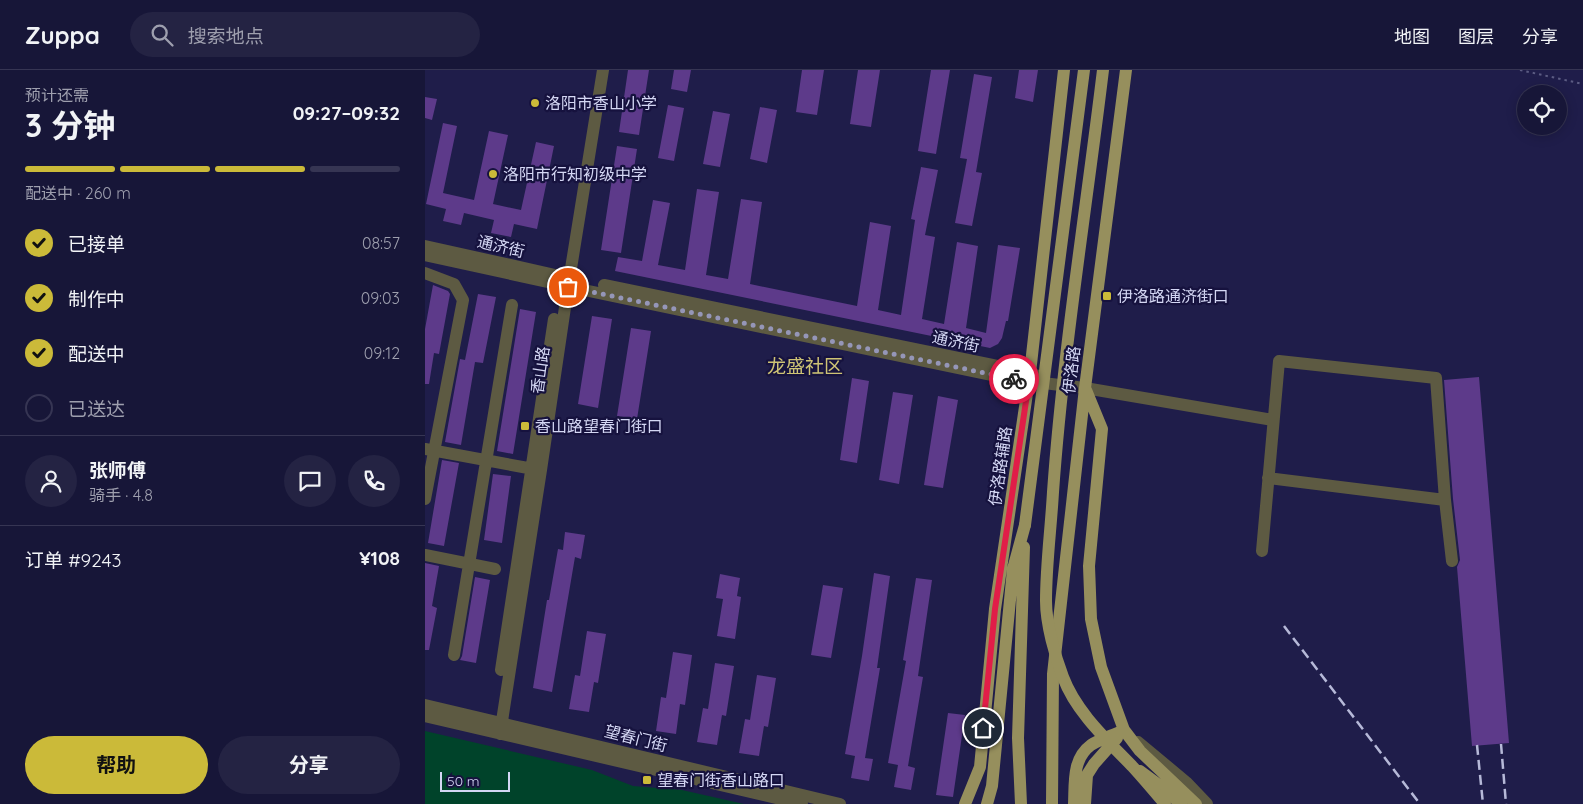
<!DOCTYPE html>
<html lang="zh">
<meta charset="utf-8">
<style>
body{margin:0;font-family:Quicksand,"Noto Sans SC",sans-serif;background:#242343;color:#f1f3f6;height:100vh;display:flex;flex-direction:column;font-size:19px;white-space:nowrap}
*{box-sizing:border-box;margin:0}
p{font-size:16px;color:#9e9fae}
.icon{flex:none;width:28px;height:28px;fill:none;stroke:currentColor;stroke-width:2;stroke-linecap:round;stroke-linejoin:round}
.map{position:relative;flex:1;overflow:hidden}
.details{display:flex;flex-direction:column;background:#171638;width:425px}
.details>*{flex:none}
.controls{position:absolute;left:1092px;top:15px;display:grid;gap:10px}
.controls a{display:grid;place-items:center;width:50px;height:50px;border-radius:50%;background:#171638;box-shadow:0 2px 12px #0003,0 0 0 1px #363553;font-size:25px}
.scale{position:absolute;left:15px;bottom:12px;width:70px;box-sizing:border-box;padding-left:5px;border:2px solid #d4d7f4;border-top:0;font-size:14px;line-height:18px;white-space:nowrap;color:#d4d7f4;-webkit-text-stroke:4px #16123e;paint-order:stroke}
.pin{position:absolute;display:grid;place-items:center;width:42px;height:42px;color:#fff;margin:-21px;border:2px solid #fff;border-radius:50%;box-shadow:0 1px 5px #0007}
.courier{position:absolute;display:grid;place-items:center;width:50px;height:50px;margin:-25px;border:4px solid #e11d48;border-radius:50%;background:#fff;color:#222;box-shadow:0 1px 6px #0007}
.head em{font-style:normal;font-weight:700}
.head div{display:flex;flex-direction:column-reverse}
.head{display:flex;align-items:center;justify-content:space-between;height:85px;padding:0 25px}
h1{font-size:32px;font-weight:700;line-height:38px}
.bar{display:grid;grid-template-columns:repeat(4,1fr);gap:8px 5px;align-content:center;height:60px;padding:0 25px}
.bar i{height:6px;border-radius:4px;background:#363553}
.bar .active{background:#cbba39}
.bar p{grid-column:span 4}
.line{display:flex;align-items:center;gap:12px;padding:0 25px;border-top:1px solid #363553}
.line div{flex:1}
.round{display:grid;place-items:center;flex:none;width:52px;height:52px;border-radius:26px;background:#242343}
ol{padding:0 25px;list-style:none}
li{display:flex;align-items:center;gap:15px;height:55px}
li p{margin-inline-start:auto}
li .icon{padding:5px;border-radius:50%;background:#cbba39;color:#111;stroke-width:4}
li:last-child{color:#9e9fae}
li i{width:28px;height:28px;border:2px solid #363553;border-radius:50%}
.action{display:flex;gap:10px;margin-top:auto;padding:10px 25px}
.action a{flex:1;height:58px;border-radius:30px;background:#cbba39;color:#111;font-size:20px;font-weight:700;line-height:58px;text-align:center}
.action a+a{background:#242343;color:#f1f3f6}
header{display:flex;align-items:center;gap:30px;box-sizing:border-box;height:70px;padding:0 25px;background:#171638;border-bottom:1px solid #363553}
header strong{font-size:24px}
nav{display:flex;gap:28px;margin-inline-start:auto;font-size:18px}
.search{width:350px;height:45px;background:#242343;display:flex;align-items:center;gap:12px;box-sizing:border-box;padding:0 18px;border-radius:28px;color:#9e9fae;font-size:19px}
main{display:flex;flex:1;min-height:0}
.map>svg:first-child{display:block}
</style>
<header>
<strong>Zuppa</strong>
<div class="search"><svg class="icon" aria-label="search" viewBox="0 0 24 24"><circle cx="10" cy="10" r="6"/><path d="M15 15l6 6"/></svg>搜索地点</div>
<nav><a>地图</a><a>图层</a><a>分享</a></nav>
</header>
<main>
<section class="details">
<div class="head"><div><h1>3 分钟</h1><p>预计还需</p></div><em>09:27–09:32</em></div>
<div class="bar"><i class="active"></i><i class="active"></i><i class="active"></i><i></i><p>配送中 · 260 m</p></div>
<ol>
<li><svg class="icon" aria-label="check" viewBox="0 0 24 24"><path d="M5 12l5 5 9-10"/></svg>已接单<p>08:57</p></li>
<li><svg class="icon" aria-label="check" viewBox="0 0 24 24"><path d="M5 12l5 5 9-10"/></svg>制作中<p>09:03</p></li>
<li><svg class="icon" aria-label="check" viewBox="0 0 24 24"><path d="M5 12l5 5 9-10"/></svg>配送中<p>09:12</p></li>
<li><i></i>已送达</li>
</ol>
<div class="line" style="height:90px"><a class="round"><svg class="icon" aria-label="person" viewBox="0 0 24 24"><circle cx="12" cy="8" r="4"/><path d="M4 21q1-7 8-7t8 7"/></svg></a><div><b>张师傅</b><p>骑手 · 4.8</p></div><a class="round"><svg class="icon" aria-label="chat" viewBox="0 0 24 24"><path d="M4 5h16v11H9l-5 4z"/></svg></a><a class="round"><svg class="icon" aria-label="phone" viewBox="0 0 24 24"><path d="M5 4h4l2 5-3 2q2 4 5 5l2-3 5 2v4C11 20 4 13 5 4z"/></svg></a></div>
<div class="line" style="height:65px"><div>订单 #9243</div><b>¥108</b></div>
<div class="action"><a>帮助</a><a>分享</a></div>
</section>
<div class="map">
<svg width="1158" height="734" viewBox="0 0 1158 734">
<rect width="100%" height="100%" fill="#1f1d4a"/>
<!-- green -->
<path fill="#00432a" d="M0,661L167,700L208,716L257,720L319,734H0Z"/>
<!-- building -->
<path fill="#5d3a8a" d="M203,0H224L214,65L194,62Z
M249,0H266L262,22L246,19Z
M377,0H399L392,45L371,42Z
M433,0H455L446,57L425,54Z
M506,0H525L511,84L493,81Z
M594,0H613L608,32L590,28Z
M549,4L567,7L551,102L557,103L547,156L530,153L542,89L535,88Z
M0,27L12,29L7,50L0,48Z
M243,35L259,38L249,91L233,88Z
M335,37L352,40L342,93L325,89Z
M288,41L305,44L295,97L278,94Z
M18,53L32,56L18,123L49,130L64,61L83,65L68,134L96,140L111,72L129,76L112,159L89,154L86,167L66,163L69,150L39,143L36,155L18,151L21,139L1,134Z
M192,76L212,79L196,183L176,180Z
M496,97L513,100L500,165L510,167L497,249L519,254L532,172L553,176L541,258L561,263L573,175L595,178L583,251H581L577,268L573,274L565,278L190,201L193,187L217,191L228,130L245,133L233,195L260,200L272,119L294,122L281,205L303,209L316,129L337,132L325,214L432,236L445,152L466,156L453,240L476,245L490,150L486,149Z
M8,215L23,221L25,224L14,284L9,283L4,314H0V259Z
M53,224L71,227L58,293L50,292L36,375L20,372L35,289L40,290Z
M95,239L111,242L88,384L72,381Z
M167,246L187,249L173,338L153,334Z
M206,258L226,261L212,349L192,346Z
M1054,307L1084,673L1047,676L1032,497L1035,490L1028,429L1019,310Z
M427,308L444,311L432,393L415,390Z
M468,322L488,325L474,414L454,410Z
M513,326L533,330L518,418L499,415Z
M17,390L34,393L19,476L3,473Z
M68,404L86,406L77,473L59,470Z
M140,462L160,465L156,489L150,487L127,622L108,618L122,530H124L133,479L138,480Z
M0,493L14,496L7,536L12,538L4,580H0Z
M449,503L465,506L452,598H455L440,688L448,689L444,711L426,708L430,686L420,684L437,586Z
M295,504L315,508L312,526L316,527L310,569L292,566L298,529L291,528Z
M50,507L65,510L51,593L35,590L37,586Z
M491,508L507,510L493,606L498,607L483,696L490,698L486,720L469,717L473,695L463,693L481,591L478,590Z
M398,515L418,518L406,588L386,585Z
M162,561L181,564L173,613L169,612L164,642L144,639L150,605L155,606Z
M248,582L267,585L260,635L255,634L251,664L231,661L236,627L241,628Z
M290,593L309,596L301,646L297,645L292,675L272,672L278,638L283,639Z
M332,605L351,608L343,657L339,656L334,686L314,683L320,649L325,650Z
M523,643L540,645L528,727L511,725Z"/>
<g fill="none" stroke-linecap="round" stroke-linejoin="round">
<!-- path -->
<path stroke="#5c5c83" stroke-width="2" stroke-dasharray="2.5 4" stroke-linecap="butt" d="M1095,0L1158,14"/>
<!-- minor -->
<path stroke="#5d5a42" stroke-width="12" d="M0,176L139,207
M0,185L159,220L585,309L660,318L848,350
M0,203L29,214L38,230L0,429
M179,215L587,299L614,306
M0,379L114,400
M843,408L1020,430
M837,481L854,291L1011,308L1020,430L1027,491
M0,485L70,499
M29,585L87,235
M76,600L129,249
M0,635L415,734
M0,646L377,734
M75,664L116,400L143,217L178,0
M713,672L761,712L782,734"/>
<!-- major -->
<path stroke="#968f5d" stroke-width="12" d="M661,320L677,359L664,496L666,549L676,597L699,660L715,681L771,734
M715,701L734,715L756,734
M540,734L555,697L570,539L605,303L639,0
M562,734L567,716L588,499L600,455
M596,734L593,668L599,477
M627,734L628,604L660,318L701,0
M649,734C650,713 647,689 666,675C675,669 689,665 699,660
M660,734L662,705L669,694L692,668"/>
<!-- rail -->
<path stroke="#b6b9d8" stroke-width="2.5" stroke-dasharray="10 5" stroke-linecap="butt" d="M859,556L995,734
M1076,674L1081,734
M1052,675L1058,734"/>
<!-- major-bridge -->
<path stroke="#968f5d" stroke-width="12" d="M678,0C661,141 638,281 628,422C626,458 621,495 621,531C621,554 630,586 638,607C651,642 682,670 707,696C718,708 729,721 740,734
M600,455L659,0"/>
</g>
<g fill="none" stroke-linecap="round" stroke-linejoin="round">
<!-- done -->
<path stroke="#9596b8" stroke-width="5" stroke-dasharray="0 9" d="M143,217L589,309"/>
<!-- route -->
<path stroke="#e11d48" stroke-width="6" d="M558,658L570,539L604,311L589,309"/>
</g>
<!-- markers -->
<g fill="#cbba39" stroke="#16123e" stroke-width="2">
<circle cx="110" cy="33" r="5"/>
<circle cx="68" cy="104" r="5"/>
<rect x="677" y="221" width="10" height="10" rx="2.5"/>
<rect x="95" y="351" width="10" height="10" rx="2.5"/>
<rect x="217" y="705" width="10" height="10" rx="2.5"/>
</g>
<g text-anchor="middle" dominant-baseline="central" stroke-width="4.5" stroke-linejoin="round" paint-order="stroke">
<!-- poi labels -->
<g font-size="16" fill="#d4d7f4" stroke="#16123e" text-anchor="start">
<text x="120" y="33">洛阳市香山小学</text>
<text x="78" y="104">洛阳市行知初级中学</text>
<text x="692" y="226">伊洛路通济街口</text>
<text x="110" y="356">香山路望春门街口</text>
<text x="232" y="710">望春门街香山路口</text>
</g>
<!-- street labels -->
<g font-size="16" fill="#d4d7f4" stroke="#16123e">
<text transform="translate(76 176) rotate(13)">通济街</text>
<text transform="translate(531 271) rotate(12)">通济街</text>
<text transform="translate(115 300) rotate(-82)">香山路</text>
<text transform="translate(646 300) rotate(-83)">伊洛路</text>
<text transform="translate(575 396) rotate(-82)">伊洛路辅路</text>
<text transform="translate(211 668) rotate(14)">望春门街</text>
</g>
<!-- quarter labels -->
<g font-size="19" fill="#cec375" stroke="#16123e">
<text x="380" y="296">龙盛社区</text>
</g>
</g>
</svg>
<div class="controls">
<a><svg class="icon" aria-label="locate" viewBox="0 0 24 24"><circle cx="12" cy="12" r="6"/><path d="M12 2v4M12 18v4M2 12h4M18 12h4"/></svg></a>
</div>
<div class="scale">50 m</div>
<div class="pin" style="left:143px;top:217px;background:#ea580c"><svg class="icon" aria-label="bag" viewBox="0 0 24 24"><path d="M5 8h14l-1 12H6zM9 8a3 3 0 0 1 6 0"/></svg></div>
<div class="pin" style="left:558px;top:658px;background:#1f2937"><svg class="icon" aria-label="home" viewBox="0 0 24 24"><path d="M3 11l9-7 9 7M6 9v11h12V9"/></svg></div>
<div class="courier" style="left:589px;top:309px"><svg class="icon" aria-label="bike" viewBox="0 0 24 24"><circle cx="6" cy="16" r="4"/><circle cx="18" cy="16" r="4"/><path d="M6 16l4-8h5l3 8M10 8l3 8H6M13 5h3"/></svg></div>
</div>
</main>
